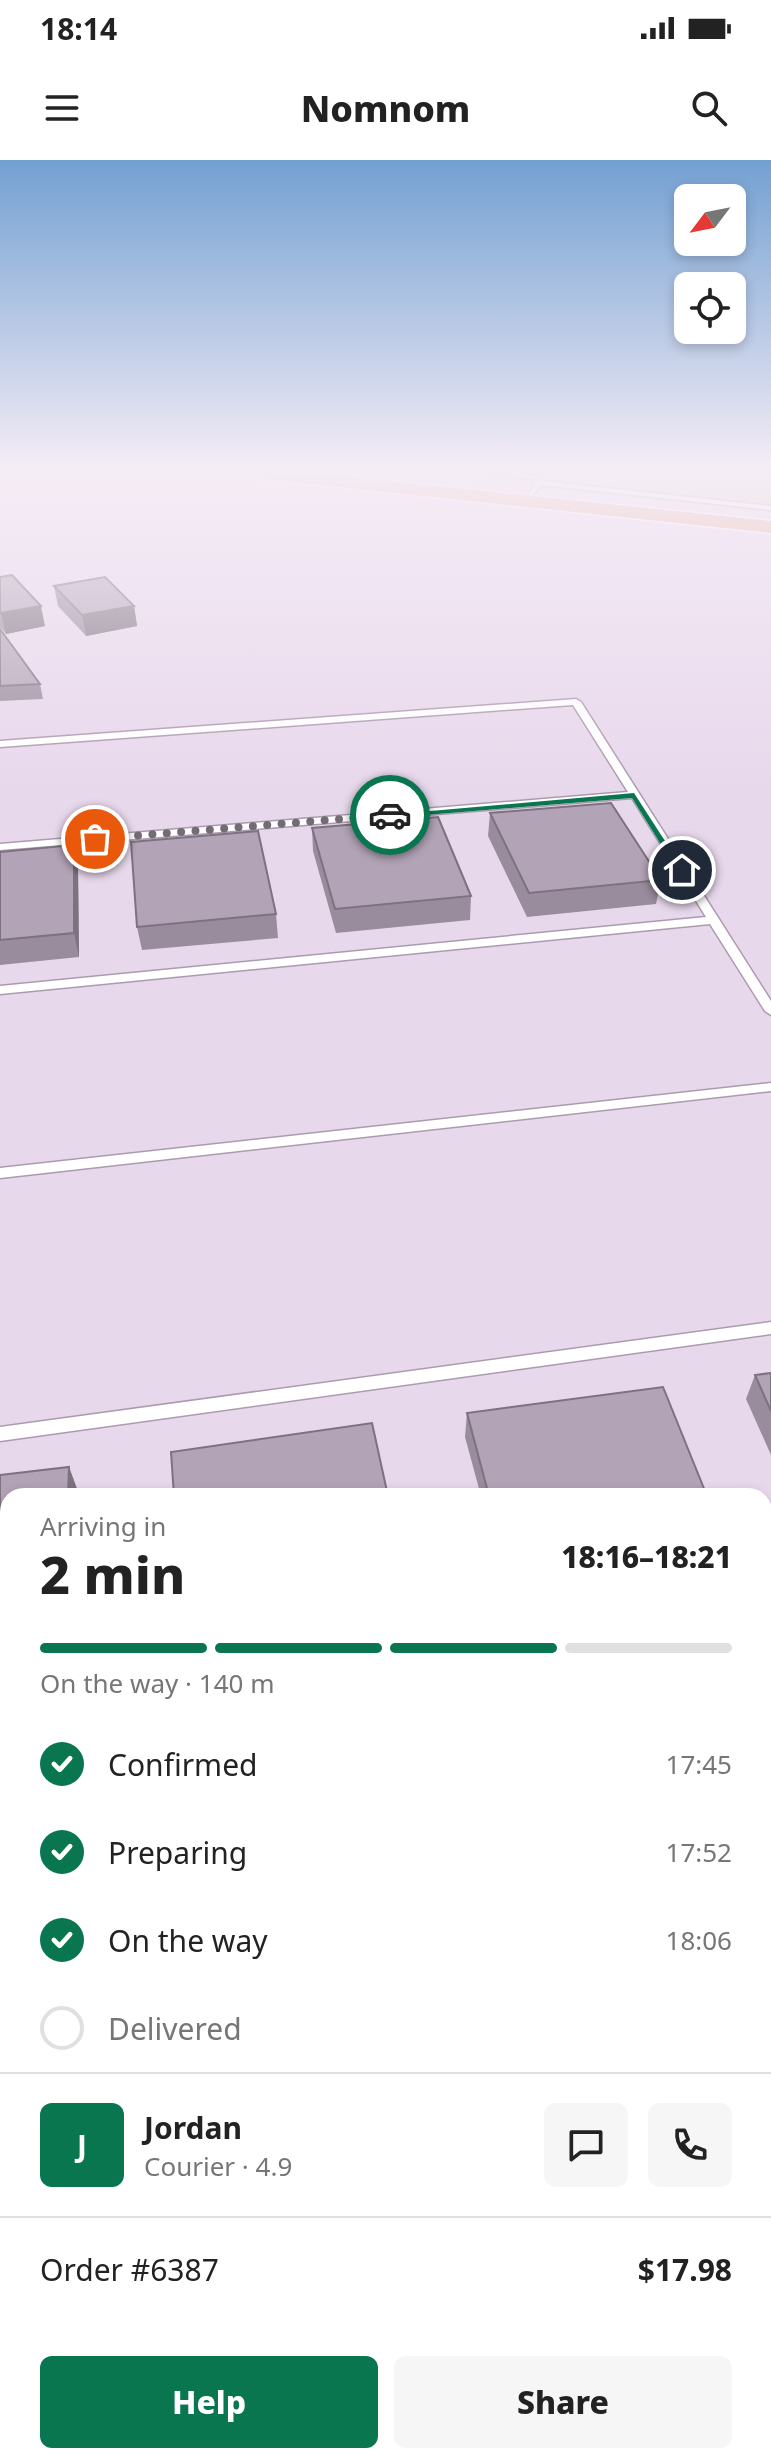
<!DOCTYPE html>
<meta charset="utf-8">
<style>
body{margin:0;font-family:"Noto Sans",sans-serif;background:#f6f6f6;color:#222;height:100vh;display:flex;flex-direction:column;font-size:30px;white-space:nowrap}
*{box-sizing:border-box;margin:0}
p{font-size:26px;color:#767676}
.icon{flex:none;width:44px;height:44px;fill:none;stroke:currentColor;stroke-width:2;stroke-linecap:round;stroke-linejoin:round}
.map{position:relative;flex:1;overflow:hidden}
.details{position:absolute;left:0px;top:1328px;width:772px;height:976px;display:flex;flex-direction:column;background:#fff;border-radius:24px 24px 0 0;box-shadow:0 4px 12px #0003}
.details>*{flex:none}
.needle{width:52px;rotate:238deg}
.tools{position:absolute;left:674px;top:24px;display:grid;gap:16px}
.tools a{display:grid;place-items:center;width:72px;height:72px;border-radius:12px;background:#fff;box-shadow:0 4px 12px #0003;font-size:40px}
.pin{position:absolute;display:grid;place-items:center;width:68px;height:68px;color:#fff;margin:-34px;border:4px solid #fff;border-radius:50%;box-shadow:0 2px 8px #0007}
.courier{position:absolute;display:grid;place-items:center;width:80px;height:80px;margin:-40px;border:6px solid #097650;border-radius:50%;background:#fff;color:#222;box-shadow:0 2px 10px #0007}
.headline em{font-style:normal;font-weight:800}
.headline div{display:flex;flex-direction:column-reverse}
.headline{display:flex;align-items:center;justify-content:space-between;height:136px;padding:0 40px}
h1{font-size:52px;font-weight:800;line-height:60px}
.bar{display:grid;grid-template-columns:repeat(4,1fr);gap:12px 8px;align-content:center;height:96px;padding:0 40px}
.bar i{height:10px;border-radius:6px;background:#e0e0e0}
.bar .on{background:#097650}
.bar p{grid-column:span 4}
.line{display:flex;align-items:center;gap:20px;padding:0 40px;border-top:2px solid #e0e0e0}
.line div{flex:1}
.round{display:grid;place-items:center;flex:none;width:84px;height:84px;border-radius:12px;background:#f6f6f6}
ol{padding:0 40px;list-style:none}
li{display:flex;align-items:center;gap:24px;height:88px}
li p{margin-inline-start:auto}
li .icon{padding:8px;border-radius:50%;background:#097650;color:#fff;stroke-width:4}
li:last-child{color:#767676}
li i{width:44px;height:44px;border:4px solid #e0e0e0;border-radius:50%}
.primary-button{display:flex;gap:16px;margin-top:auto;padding:16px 40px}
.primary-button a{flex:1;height:92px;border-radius:12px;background:#097650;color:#fff;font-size:32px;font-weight:800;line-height:92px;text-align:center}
.primary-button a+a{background:#f6f6f6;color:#222}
.status{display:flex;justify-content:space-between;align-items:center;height:56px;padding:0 40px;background:#fff;direction:ltr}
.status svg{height:22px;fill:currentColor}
header{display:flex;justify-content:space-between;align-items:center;height:104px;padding:0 40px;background:#fff;font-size:36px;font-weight:800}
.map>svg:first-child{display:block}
</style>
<div class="status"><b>18:14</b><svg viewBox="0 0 49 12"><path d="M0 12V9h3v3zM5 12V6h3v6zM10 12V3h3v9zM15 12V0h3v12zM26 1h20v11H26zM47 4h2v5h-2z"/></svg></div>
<header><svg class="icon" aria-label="menu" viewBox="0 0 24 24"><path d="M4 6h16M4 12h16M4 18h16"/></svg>Nomnom<svg class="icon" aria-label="search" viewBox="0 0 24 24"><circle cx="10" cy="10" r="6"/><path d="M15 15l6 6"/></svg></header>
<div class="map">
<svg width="771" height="2304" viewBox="0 0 771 2304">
<rect width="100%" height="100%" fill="#e8d8ec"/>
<!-- industrial -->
<path fill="#e1d2c0" d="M352,306H771V352L490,323Z"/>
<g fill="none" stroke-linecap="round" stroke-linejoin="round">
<defs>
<path id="service" d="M255,306H262L258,309Z
M486,306L539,317L542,321L771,346V350L541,325L531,337L528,335L536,323L534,319L489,311Z
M576,539L581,542L771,841V855L765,851L710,764L0,834V826L706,757L632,638L0,690V684L628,632L573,545L0,587V581Z
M771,923V931L0,1018V1008Z
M771,1162V1174L0,1281V1267Z
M771,1527V1547L764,1548V1528Z
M8,1651V1673L0,1675V1653Z
M771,2157V2185L764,2186V2158Z
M207,2296H266L262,2304H203Z"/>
<path id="trunk" d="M181,306H244L771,361V373L189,311Z"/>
</defs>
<!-- service casing -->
<use href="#service" stroke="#ab9bae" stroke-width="3"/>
<!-- trunk casing -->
<use href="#trunk" stroke="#fff" stroke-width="3"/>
<!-- service -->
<use href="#service" fill="#fff" fill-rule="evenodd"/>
<!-- trunk -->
<use href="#trunk" fill="#e4a88b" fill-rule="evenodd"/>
</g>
<!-- wall -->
<path fill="#998c9d" d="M0,417L45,466L6,474L0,467Z
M54,426L134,446L137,466L86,476L58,446Z
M0,469L40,524L43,539L0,541Z
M490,653L661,720L656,744L527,757L488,676Z
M312,668L471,736L470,760L336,773L313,691Z
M74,685L78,709L79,797L0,805V692Z
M276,754L278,778L142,790L137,767Z
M771,1213V1295L746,1239L755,1215Z
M467,1253L707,1336H481L465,1277Z
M69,1307L77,1329L8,1336V1583L0,1585V1315Z
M8,1762V2205L0,2207V1763Z"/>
<!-- shaded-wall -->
<path fill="#7d727f" d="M41,446L45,466L6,474L1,453Z
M134,446L137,466L86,476L82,455Z
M74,685L78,709L79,797L74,773Z
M69,1307L77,1329V1336H68Z"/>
<!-- building -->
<path fill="#b2a3b6" stroke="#7d727f" stroke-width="2" d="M12,415L41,446L1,453L0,452V417Z
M105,417L134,446L82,455L54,426Z
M0,469L40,524L0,526Z
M611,643L661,720L529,733L490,653Z
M438,657L471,736L335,749L312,668Z
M258,671L276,754L137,767L131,682Z
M74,685V773L0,780V692Z
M771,1213V1251L755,1215Z
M663,1227L707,1336H489L467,1253Z
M372,1263L388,1336H174L171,1292Z
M69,1307L68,1336H8V1563L0,1564V1315Z
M771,1621V2043L764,2044V1622Z
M8,1762V2201L0,2203V1763Z"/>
<!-- sky -->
<linearGradient id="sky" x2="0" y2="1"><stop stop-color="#73a0d2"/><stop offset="0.49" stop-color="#f5edf6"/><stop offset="1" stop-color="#f5edf6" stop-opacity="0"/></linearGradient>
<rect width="771" height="629" fill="url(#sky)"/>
<!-- route -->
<path fill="#097650" d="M634,633L685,712H678L632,638L390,658L385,655Z"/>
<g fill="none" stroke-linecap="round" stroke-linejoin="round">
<!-- done -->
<path stroke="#756b77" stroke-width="8" stroke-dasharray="0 14.4" d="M95,679L390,655"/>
</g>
</svg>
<div class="tools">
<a><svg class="needle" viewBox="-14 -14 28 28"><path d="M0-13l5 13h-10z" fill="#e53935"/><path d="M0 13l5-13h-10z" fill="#767676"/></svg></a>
<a><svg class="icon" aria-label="locate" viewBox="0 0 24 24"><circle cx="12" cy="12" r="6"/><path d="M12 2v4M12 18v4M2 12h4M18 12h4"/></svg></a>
</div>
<div class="pin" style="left:95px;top:679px;background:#ea580c"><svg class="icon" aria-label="bag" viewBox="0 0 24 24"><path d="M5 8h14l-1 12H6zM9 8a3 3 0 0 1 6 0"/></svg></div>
<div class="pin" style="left:682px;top:710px;background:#1f2937"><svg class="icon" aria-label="home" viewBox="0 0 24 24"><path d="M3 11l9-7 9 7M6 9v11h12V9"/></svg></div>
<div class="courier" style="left:390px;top:655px"><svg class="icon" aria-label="car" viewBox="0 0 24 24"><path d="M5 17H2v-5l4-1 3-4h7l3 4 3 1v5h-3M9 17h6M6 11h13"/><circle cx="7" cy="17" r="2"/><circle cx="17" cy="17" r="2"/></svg></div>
<section class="details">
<div class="headline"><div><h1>2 min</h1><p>Arriving in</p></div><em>18:16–18:21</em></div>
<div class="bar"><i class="on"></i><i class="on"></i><i class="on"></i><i></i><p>On the way · 140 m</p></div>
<ol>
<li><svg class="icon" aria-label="check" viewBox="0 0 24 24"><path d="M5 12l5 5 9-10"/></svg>Confirmed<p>17:45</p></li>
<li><svg class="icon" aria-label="check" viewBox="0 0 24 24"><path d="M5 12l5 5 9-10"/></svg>Preparing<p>17:52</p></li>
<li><svg class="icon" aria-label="check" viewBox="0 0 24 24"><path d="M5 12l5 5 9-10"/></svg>On the way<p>18:06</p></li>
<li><i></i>Delivered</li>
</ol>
<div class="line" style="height:144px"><b class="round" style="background:#097650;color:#fff">J</b><div><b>Jordan</b><p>Courier · 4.9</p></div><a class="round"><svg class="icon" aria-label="chat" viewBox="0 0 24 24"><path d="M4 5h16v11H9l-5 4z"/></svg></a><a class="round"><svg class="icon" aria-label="phone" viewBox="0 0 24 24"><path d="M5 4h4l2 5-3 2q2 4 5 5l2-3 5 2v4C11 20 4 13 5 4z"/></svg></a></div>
<div class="line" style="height:104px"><div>Order #6387</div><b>$17.98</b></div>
<div class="primary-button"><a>Help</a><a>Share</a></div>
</section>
</div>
